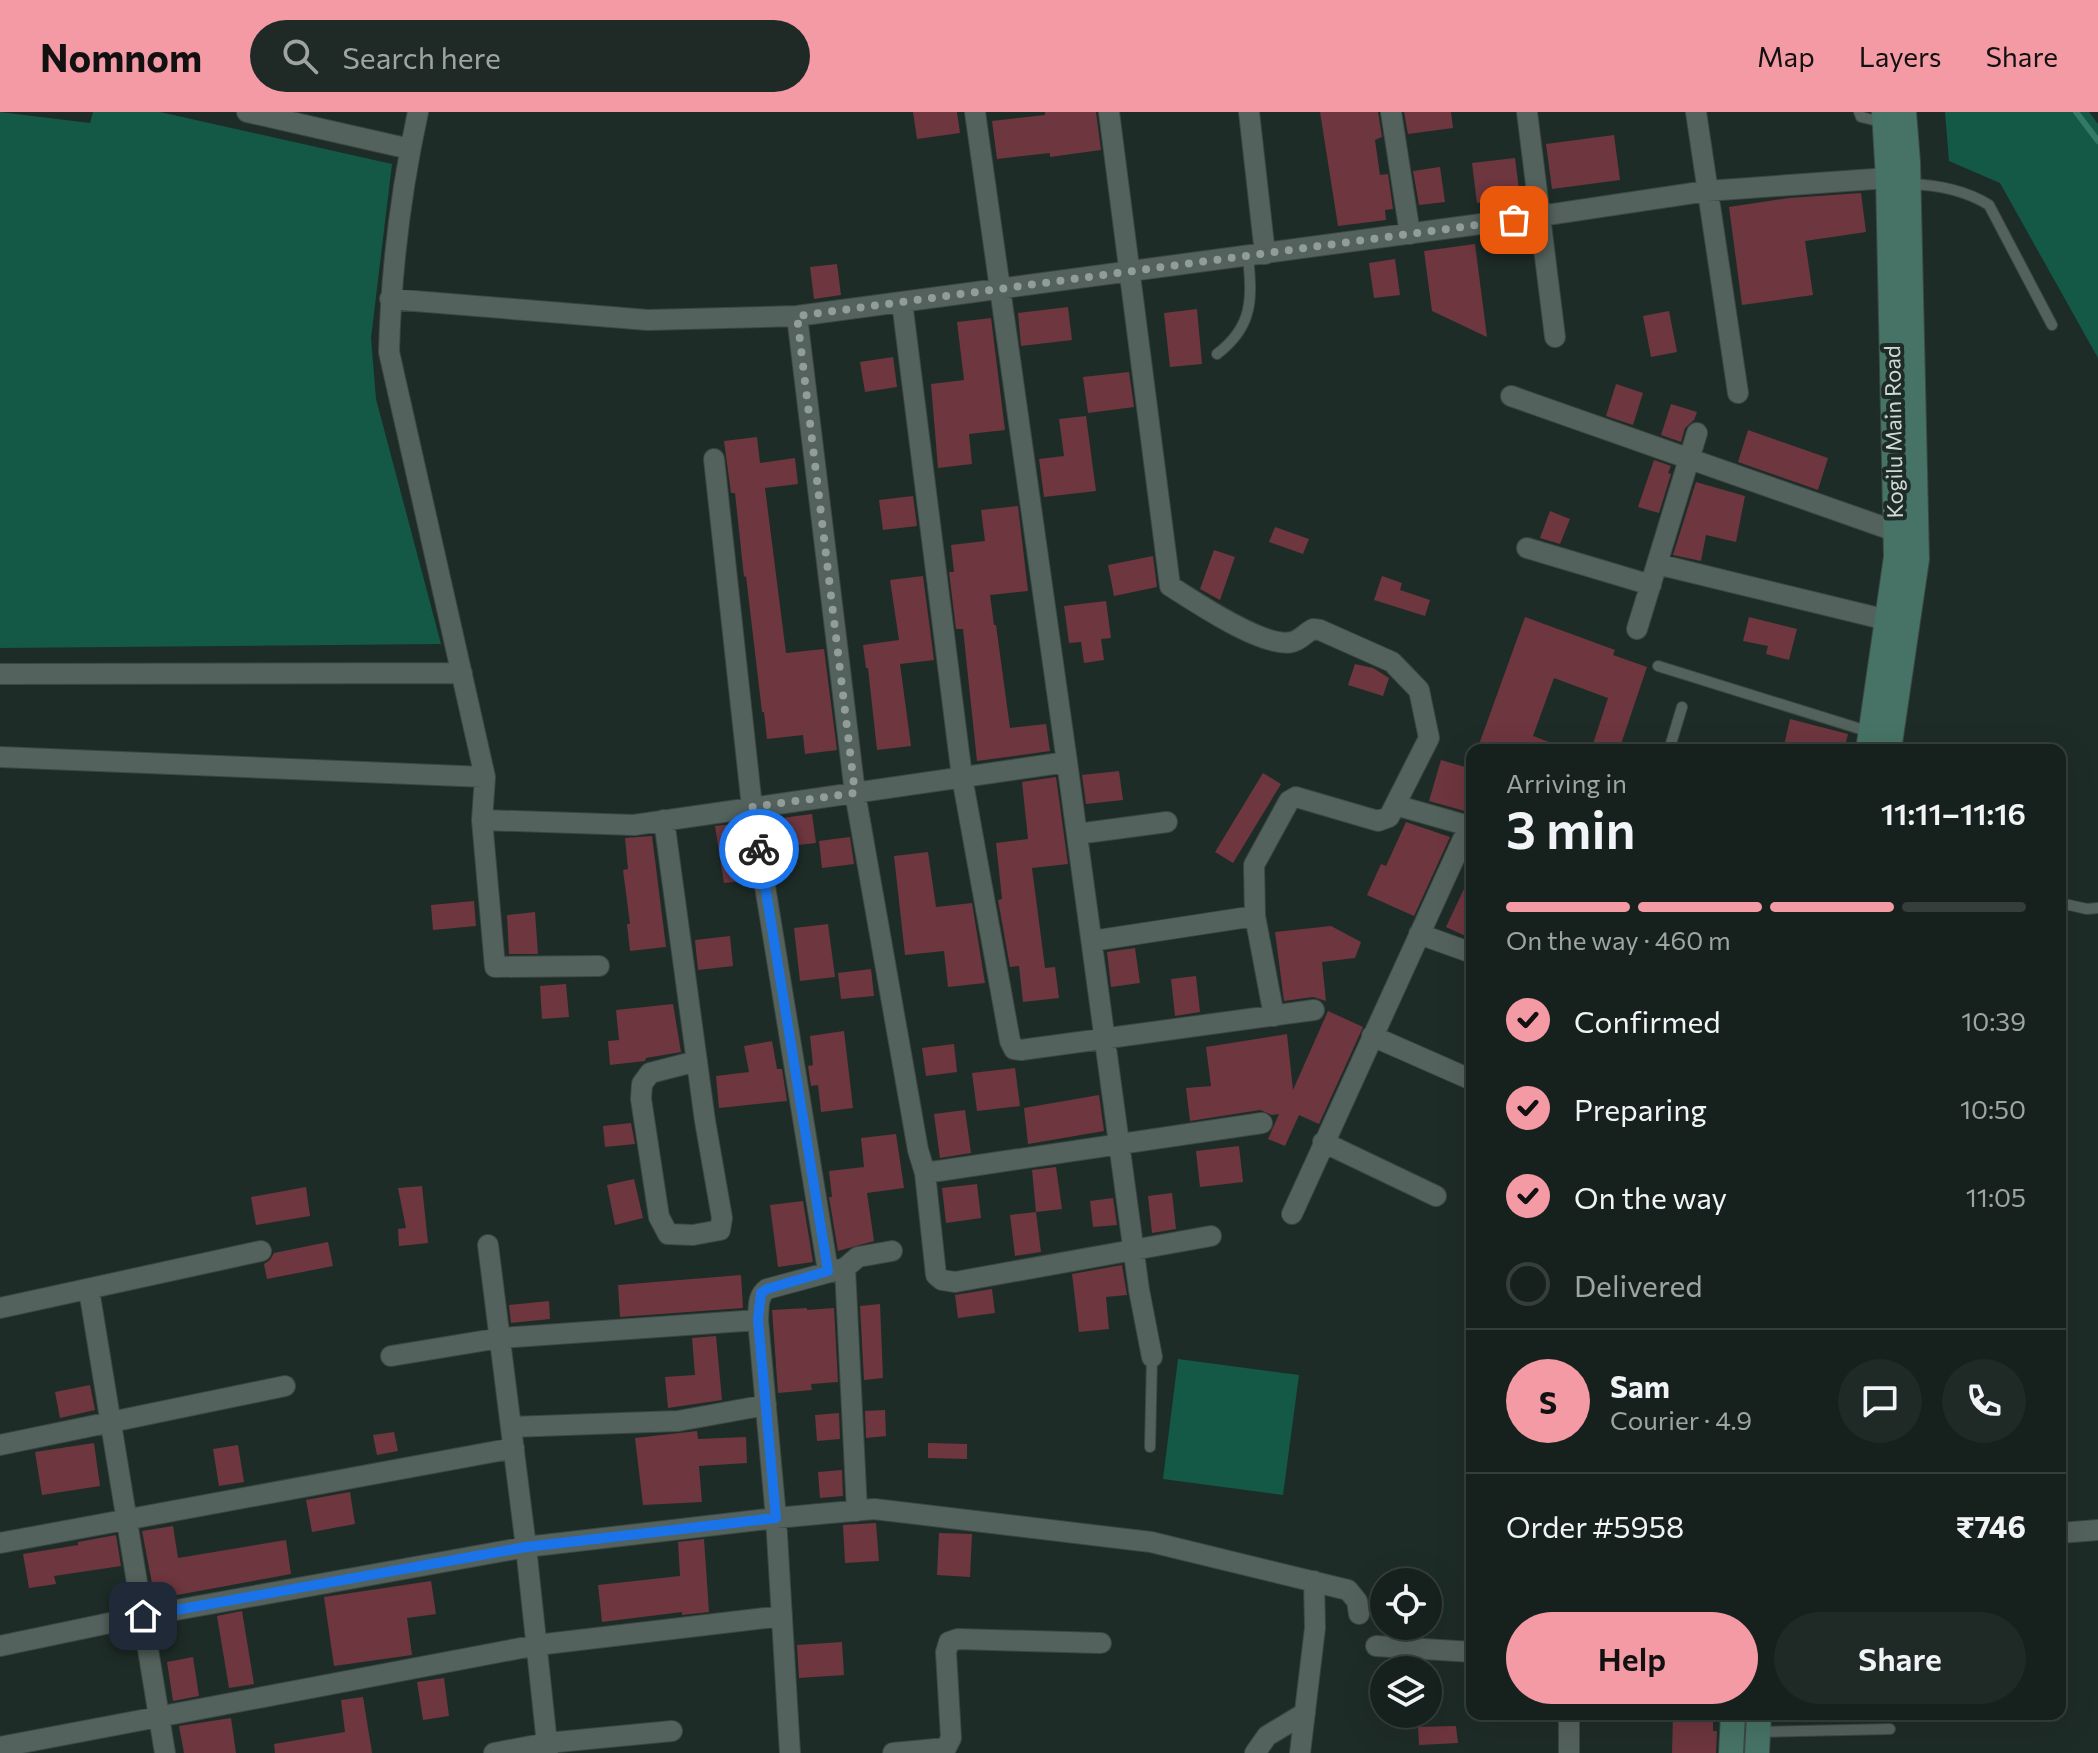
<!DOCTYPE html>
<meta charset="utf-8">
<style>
body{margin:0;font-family:Commissioner,sans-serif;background:#1f2926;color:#f1f3f6;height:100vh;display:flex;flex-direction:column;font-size:30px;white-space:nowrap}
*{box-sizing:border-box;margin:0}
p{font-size:26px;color:#9ea3a4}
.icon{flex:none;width:44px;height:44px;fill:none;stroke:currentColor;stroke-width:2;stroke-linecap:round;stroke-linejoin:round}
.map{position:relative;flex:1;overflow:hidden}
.panel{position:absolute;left:1466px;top:632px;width:600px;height:976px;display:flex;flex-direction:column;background:#16211d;border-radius:16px;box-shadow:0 8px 32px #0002,0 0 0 2px #353e3b}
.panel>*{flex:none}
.controls{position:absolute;left:1370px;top:1456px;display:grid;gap:16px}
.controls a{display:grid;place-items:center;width:72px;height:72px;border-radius:50%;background:#16211d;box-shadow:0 8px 32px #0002,0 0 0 2px #353e3b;font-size:40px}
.pin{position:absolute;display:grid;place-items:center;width:68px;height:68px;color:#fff;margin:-34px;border-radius:16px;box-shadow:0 4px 12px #0006}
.courier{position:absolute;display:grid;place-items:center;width:80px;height:80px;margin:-40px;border:6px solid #1a73e8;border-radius:50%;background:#fff;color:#222;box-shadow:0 2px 10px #0007}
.summary em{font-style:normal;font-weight:600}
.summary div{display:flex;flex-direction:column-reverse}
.summary{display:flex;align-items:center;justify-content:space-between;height:136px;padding:0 40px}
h1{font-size:52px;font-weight:600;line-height:60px}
.bar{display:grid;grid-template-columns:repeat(4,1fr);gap:12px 8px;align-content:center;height:96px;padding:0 40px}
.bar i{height:10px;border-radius:6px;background:#353e3b}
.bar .on{background:#f49aa5}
.bar p{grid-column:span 4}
.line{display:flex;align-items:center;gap:20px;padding:0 40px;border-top:2px solid #353e3b}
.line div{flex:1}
.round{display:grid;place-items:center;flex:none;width:84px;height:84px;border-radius:42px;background:#1f2926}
ol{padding:0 40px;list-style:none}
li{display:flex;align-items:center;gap:24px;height:88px}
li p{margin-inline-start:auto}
li .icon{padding:8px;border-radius:50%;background:#f49aa5;color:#111;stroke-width:4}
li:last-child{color:#9ea3a4}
li i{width:44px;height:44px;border:4px solid #353e3b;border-radius:50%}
.cta{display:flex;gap:16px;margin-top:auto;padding:16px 40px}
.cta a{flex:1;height:92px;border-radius:48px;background:#f49aa5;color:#111;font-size:32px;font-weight:600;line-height:92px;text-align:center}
.cta a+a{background:#1f2926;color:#f1f3f6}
header{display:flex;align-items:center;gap:48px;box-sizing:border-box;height:112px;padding:0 40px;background:#f49aa5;color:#111}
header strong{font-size:38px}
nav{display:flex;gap:44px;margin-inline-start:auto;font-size:28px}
.search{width:560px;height:72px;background:#1f2926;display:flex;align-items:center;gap:20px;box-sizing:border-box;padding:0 28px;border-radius:44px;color:#9ea3a4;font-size:30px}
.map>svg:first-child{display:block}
</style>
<header>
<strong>Nomnom</strong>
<div class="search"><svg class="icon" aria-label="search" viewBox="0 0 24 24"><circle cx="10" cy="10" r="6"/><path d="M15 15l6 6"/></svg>Search here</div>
<nav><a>Map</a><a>Layers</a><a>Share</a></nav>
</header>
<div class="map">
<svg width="2098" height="1641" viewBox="0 0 2098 1641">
<rect width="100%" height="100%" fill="#1e2c27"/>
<!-- green -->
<path fill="#135946" d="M0,0L90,11L93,0H160L392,52L371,226L376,287L441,532L0,536Z
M1945,0H2089L2098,12V246L2000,71L1949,49Z
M1178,1247L1299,1263L1283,1383L1163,1367Z"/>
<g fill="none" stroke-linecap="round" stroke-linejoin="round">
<!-- stream -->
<path stroke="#327a64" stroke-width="6" d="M2076,0L2098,29"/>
</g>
<!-- building -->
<path fill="#6e363e" d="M913,0H957L960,21L917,27Z
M1045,0H1096L1101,38L1050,45V41L997,47L992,9L1045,3Z
M1320,0H1378L1382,25L1375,28L1380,63L1388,62L1393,97L1385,98L1386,108L1338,114Z
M1404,0H1451L1453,16L1408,22Z
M1614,23L1620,68L1552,77L1546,32Z
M1515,46L1520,85L1477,91L1472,51Z
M1440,55L1445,90L1419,93L1413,59Z
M1861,81L1866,120L1805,129L1813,183L1742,193L1729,95L1789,86Z
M1475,132L1487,225L1432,199L1424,139Z
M1395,147L1400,183L1374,186L1369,151Z
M837,152L841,183L814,187L810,155Z
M1068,195L1072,228L1021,234L1018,201Z
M1197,197L1202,252L1170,255L1164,201Z
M1669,199L1677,240L1651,245L1643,204Z
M991,206L1005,318L969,322L972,352L938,356L931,272L964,268L957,210Z
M893,245L897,275L865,280L860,250Z
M1129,260L1134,295L1088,301L1083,265Z
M1616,272L1643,281L1633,313L1606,304Z
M1671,292L1697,300L1694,308L1685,316L1681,330L1661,323Z
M1086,304L1096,379L1044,385L1039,347L1064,344L1059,307Z
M1748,318L1828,346L1818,378L1738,350Z
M757,325L760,351L795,346L798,372L765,376L786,541L824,537L837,638L805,642L803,623L767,627L764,600H762L746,464L744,465L735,381H731L724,329Z
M1654,348L1671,354L1668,361L1671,362L1659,401L1638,395Z
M1696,370L1745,384L1736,430L1706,423L1701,449L1673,443Z
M913,384L917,414L883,418L879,388Z
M1018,394L1028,479L990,483L994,513H996L1010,616L1046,612L1050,639L977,649L963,517H956L949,460H954L951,433L985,429L981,398Z
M1550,399L1570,407L1560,432L1540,426Z
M1275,415L1309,427L1303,442L1269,430Z
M1214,438L1235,445L1220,488L1200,477Z
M1153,444L1157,475L1114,484L1108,453Z
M923,464L934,548L900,552L911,634L877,638L868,556H866L863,533L899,528L890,468Z
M1382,464L1402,471L1400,478L1430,488L1425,504L1374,488Z
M1106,489L1111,526L1101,527L1104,548L1084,551L1081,530L1069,531L1064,494Z
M1525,505L1615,538L1613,543L1647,555L1619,638H1591L1608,586L1554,566L1533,624L1565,636V638H1477Z
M1749,505L1797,517L1789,548L1766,542L1768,534L1743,529Z
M1355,552L1373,556L1389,566L1383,584L1348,573Z
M1790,607L1848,622L1844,638H1783Z
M1441,648L1472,657V701L1429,689Z
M1119,659L1123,688L1086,692L1082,663Z
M1263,661L1281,672L1233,751L1215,740Z
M1056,665L1068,752L1032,756L1045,856L1055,855L1059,886L1023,890L1019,854L1010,855L998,788L1002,787L996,731L1028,727L1022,670Z
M812,702L816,731L772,736L767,708Z
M1406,710L1450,725L1414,804L1367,783L1381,752L1386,754Z
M741,711L751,768L724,771L715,714Z
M652,724L666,835L630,839L627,812H630L623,758L628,757L625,726Z
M850,725L854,752L822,756L819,729Z
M928,740L936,795L972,791L985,871L948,875L944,839L905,843L894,744Z
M1472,760V827L1446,815Z
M474,789L476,814L433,818L431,793Z
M535,800L538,842H509L507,803Z
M828,812L835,865L800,869L794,816Z
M1331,814L1361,830L1355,846L1322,850L1326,889L1313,885L1284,889L1275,820Z
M730,824L733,854L698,858L695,828Z
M1135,836L1140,871L1111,875L1107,840Z
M871,857L874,884L841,887L838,861Z
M1196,864L1200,900L1175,904L1171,867Z
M566,872L569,905L542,907L540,874Z
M673,892L681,940L646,946L645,949L610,953L608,929L619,928L616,898Z
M1328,899L1363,915L1319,1012L1299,1003L1285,1034L1268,1027L1279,1002L1272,1003L1260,998L1190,1009L1186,976L1211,974L1206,935L1287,922L1293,978Z
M844,919L853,996L821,1000L818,973L811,974L808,954L813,953L810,924Z
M772,929L777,957H782L787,989L719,996L716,964L749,960L744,934Z
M954,932L957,960L926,964L922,936Z
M1015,956L1020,994L977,999L972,961Z
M1099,983L1104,1019L1028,1032L1024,996Z
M965,998L971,1041L940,1046L934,1002Z
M631,1011L635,1032L605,1035L603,1014Z
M896,1022L904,1076L867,1081L874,1129L838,1139L829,1085H832L829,1059L864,1055L861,1026Z
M1239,1034L1243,1070L1200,1075L1196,1039Z
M1056,1055L1062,1097L1036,1100L1032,1058Z
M634,1067L643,1106L615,1113L607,1073Z
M977,1072L981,1106L946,1111L942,1076Z
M422,1074L428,1131L399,1134L398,1117L406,1116L398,1076Z
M306,1075L310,1104L256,1113L251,1085Z
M1172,1081L1176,1117L1152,1121L1148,1084Z
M1113,1086L1117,1113L1093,1115L1090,1089Z
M803,1089L813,1150L778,1155L770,1093Z
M1036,1100L1041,1140L1015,1144L1010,1103Z
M328,1130L333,1154L267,1167L264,1152L270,1148L274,1141Z
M1122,1153L1127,1183L1106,1185L1109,1217L1079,1220L1072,1162Z
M741,1163L743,1196L620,1205L618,1173Z
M992,1177L995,1201L958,1206L955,1183Z
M549,1189L550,1207L511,1211L509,1193Z
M880,1192L883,1266L864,1268L860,1194Z
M807,1196V1198L834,1196L838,1270L811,1272L812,1278L778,1281L772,1198Z
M716,1224L722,1288L668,1296L665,1265L695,1263L692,1226Z
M90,1273L95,1298L60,1306L55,1280Z
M885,1298L886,1324L866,1326L865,1299Z
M839,1301L840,1327L817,1329L815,1303Z
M697,1319L698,1327L746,1325L747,1351L699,1354L702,1390L643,1393L635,1326Z
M394,1320L398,1339L377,1343L373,1323Z
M94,1331L100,1374L42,1383L35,1340Z
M928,1331L967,1332V1347L928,1346Z
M238,1333L244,1370L219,1374L213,1337Z
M842,1358L843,1384L820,1386L818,1360Z
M350,1380L355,1412L312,1420L306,1388Z
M876,1411L879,1449L845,1451L843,1413Z
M173,1414L178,1446L286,1428L291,1462L155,1487L142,1419Z
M939,1421L972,1422L970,1465L937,1463Z
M116,1423L121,1454L54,1464L56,1472L29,1476L23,1442L78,1433V1430Z
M704,1427L709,1500L682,1503V1500L602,1510L598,1473L680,1464L678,1430Z
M431,1469L436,1502L407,1506L412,1543L334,1554L324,1485Z
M242,1499L254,1572L229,1576L217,1504Z
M842,1530L844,1563L799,1566L797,1533Z
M193,1545L199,1584L173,1589L167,1550Z
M444,1566L449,1604L423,1608L417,1570Z
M363,1585L372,1641H275L274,1632L345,1620L341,1588Z
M1673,1602H1713V1619H1717L1716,1641H1672Z
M231,1606L236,1641H184L179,1614Z
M1456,1614L1458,1631L1419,1633L1418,1615Z"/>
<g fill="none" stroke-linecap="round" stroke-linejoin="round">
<defs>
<path id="service" d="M1859,0L1861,5L1882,10
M1910,72C1939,73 1965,78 1989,93L2052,213
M1217,242C1254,214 1252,186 1248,144
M1658,554L1870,620
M1669,638L1682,595
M2060,791L2087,797L2098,796
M1150,1335L1152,1245
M1759,1620L1890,1617"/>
<path id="minor" d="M247,0L410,37
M418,0C401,78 391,160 389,240L485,665L482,708L634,713L1067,650L975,0
M1109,0L1170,474C1194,489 1264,537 1292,530C1301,528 1305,521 1313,517L1320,518L1392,550L1419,578L1429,626L1389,705L1378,709L1296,685L1289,689L1254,753L1255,804L1274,904
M1249,0L1265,142
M1391,0L1410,122
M1527,0L1555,225
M1696,0L1738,281
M390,187L648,208L797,204
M902,190L962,665L1010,929L1014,937L1021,938L1314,898
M1511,284L1895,419
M714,347L752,695L828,1159
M1527,436L1651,473
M1657,452L1887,508
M1637,517L1697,321
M0,562L462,561
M0,645L485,665
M1067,650L1139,1178L1152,1245
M1395,693L1469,714
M482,708L495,855L599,854
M664,708L705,1009L722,1106L720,1118L693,1123L668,1122L659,1105L641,987L642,972L650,961L697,949
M1077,722L1167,710
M1419,822L1472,841
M1092,829L1255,804
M1372,924L1472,968
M1323,1030L1436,1084
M925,1061L1262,1011
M1292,1102L1469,714L1472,715
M1211,1124L955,1170L942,1168L936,1163L925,1061L918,1038L855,681L797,204L1540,104L1707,79L1888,66L1901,70
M488,1133L526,1435L548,1641
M845,1156L857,1399
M89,1178L165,1641
M0,1196L261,1139
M391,1244L500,1226L758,1208
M511,1315L678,1309L766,1293
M0,1333L285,1274
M2060,1421L2098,1418
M0,1431L514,1336
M0,1534L143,1504L526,1435L776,1406L874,1397L1151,1430L1348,1478L1357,1489L1359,1502
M1376,1534L1472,1540
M0,1635L537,1533L782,1504
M494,1641L547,1631L672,1619
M790,1641L776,1406L758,1208C759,1196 757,1184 767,1177L845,1156L858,1145L892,1139
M893,1641L946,1636L951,1626L946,1540L949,1530L958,1527L1101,1531
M1255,1641L1267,1624L1305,1601
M1300,1641L1315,1516L1314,1469
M1569,1641V1602"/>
<path id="secondary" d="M1868,638L1896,445L1888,66L1884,0
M1889,638L1917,447L1908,50L1904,0
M1731,1641L1733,1602
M1757,1641L1759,1602"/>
</defs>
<!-- service casing -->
<use href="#service" stroke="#3c4743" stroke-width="12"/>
<!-- minor casing -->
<use href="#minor" stroke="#3c4743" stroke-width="22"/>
<!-- secondary casing -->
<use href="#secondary" stroke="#3c4743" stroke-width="26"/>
<!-- service -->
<use href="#service" stroke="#54625d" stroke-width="10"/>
<!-- minor -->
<use href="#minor" stroke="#54625d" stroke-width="20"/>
<!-- secondary -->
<use href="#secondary" stroke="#477366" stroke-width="24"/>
</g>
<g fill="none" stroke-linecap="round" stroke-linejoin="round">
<!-- done -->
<path stroke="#929c99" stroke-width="8" stroke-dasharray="0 14.4" d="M759,737L752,695L855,681L797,204L1514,108"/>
<!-- route -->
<path stroke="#1a73e8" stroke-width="10" d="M143,1504L526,1435L776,1406L758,1208L761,1181L767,1177L828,1159L759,737"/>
</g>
<g text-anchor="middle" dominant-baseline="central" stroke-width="8" stroke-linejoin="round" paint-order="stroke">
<!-- street labels -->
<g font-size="22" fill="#d1d9d6" stroke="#1e2c27">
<text transform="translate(1893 320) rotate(-91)">Kogilu Main Road</text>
</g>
</g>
</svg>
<div class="controls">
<a><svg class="icon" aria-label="locate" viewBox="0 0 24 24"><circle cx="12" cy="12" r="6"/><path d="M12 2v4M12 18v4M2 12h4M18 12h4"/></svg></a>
<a><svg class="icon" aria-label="layers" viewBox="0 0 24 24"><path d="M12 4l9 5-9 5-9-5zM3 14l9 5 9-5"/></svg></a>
</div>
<div class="pin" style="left:1514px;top:108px;background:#ea580c"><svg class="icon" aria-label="bag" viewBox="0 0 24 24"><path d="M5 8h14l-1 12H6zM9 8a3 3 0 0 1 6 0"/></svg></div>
<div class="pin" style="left:143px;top:1504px;background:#1f2937"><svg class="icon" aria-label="home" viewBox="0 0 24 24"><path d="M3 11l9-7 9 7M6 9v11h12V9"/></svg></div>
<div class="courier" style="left:759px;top:737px"><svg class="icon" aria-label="bike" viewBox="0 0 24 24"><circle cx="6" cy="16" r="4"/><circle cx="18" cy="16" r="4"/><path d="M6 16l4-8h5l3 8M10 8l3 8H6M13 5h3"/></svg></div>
<section class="panel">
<div class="summary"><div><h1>3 min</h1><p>Arriving in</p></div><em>11:11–11:16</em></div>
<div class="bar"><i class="on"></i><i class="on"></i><i class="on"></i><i></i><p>On the way · 460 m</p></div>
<ol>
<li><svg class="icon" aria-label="check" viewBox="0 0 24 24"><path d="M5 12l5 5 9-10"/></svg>Confirmed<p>10:39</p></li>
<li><svg class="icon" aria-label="check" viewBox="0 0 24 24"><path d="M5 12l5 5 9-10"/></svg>Preparing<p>10:50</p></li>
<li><svg class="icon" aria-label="check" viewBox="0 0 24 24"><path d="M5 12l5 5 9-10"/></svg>On the way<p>11:05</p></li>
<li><i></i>Delivered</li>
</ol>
<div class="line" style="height:144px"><b class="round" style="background:#f49aa5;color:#111">S</b><div><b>Sam</b><p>Courier · 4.9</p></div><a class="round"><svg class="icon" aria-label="chat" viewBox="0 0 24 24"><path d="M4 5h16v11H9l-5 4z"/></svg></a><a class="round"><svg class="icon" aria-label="phone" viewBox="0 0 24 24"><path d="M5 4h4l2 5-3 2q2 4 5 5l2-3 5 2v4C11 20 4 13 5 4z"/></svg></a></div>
<div class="line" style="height:104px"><div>Order #5958</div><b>₹746</b></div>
<div class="cta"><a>Help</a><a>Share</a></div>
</section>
</div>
